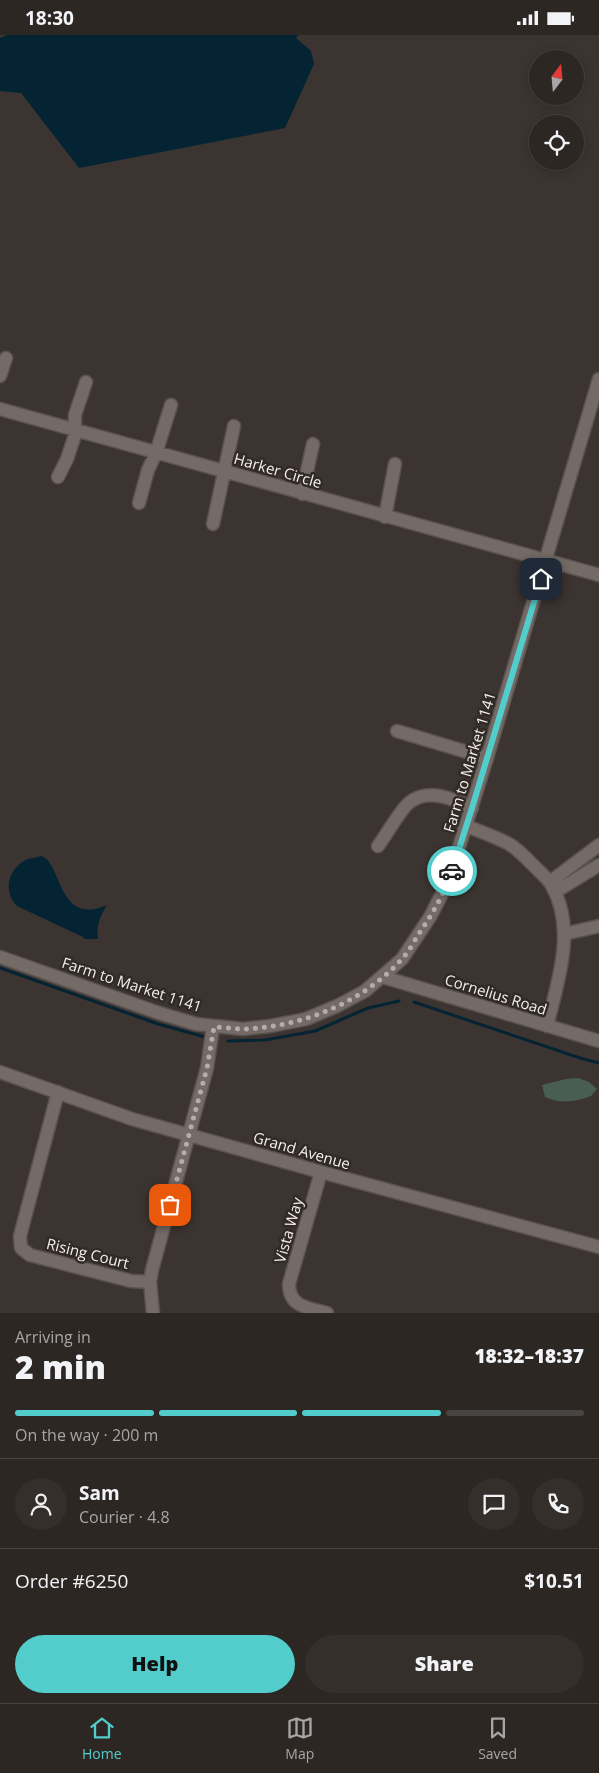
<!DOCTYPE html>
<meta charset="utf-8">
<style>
body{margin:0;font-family:"Open Sans",sans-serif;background:#352f2c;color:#f1f3f6;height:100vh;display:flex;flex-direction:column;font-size:19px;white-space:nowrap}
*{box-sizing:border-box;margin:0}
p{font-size:16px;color:#a7a5a6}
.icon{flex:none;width:28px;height:28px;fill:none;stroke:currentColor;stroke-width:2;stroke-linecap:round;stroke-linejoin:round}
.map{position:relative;height:1278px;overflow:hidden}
.details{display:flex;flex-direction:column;background:#2d2724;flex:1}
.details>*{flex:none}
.needle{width:32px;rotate:16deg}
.buttons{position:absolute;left:529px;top:15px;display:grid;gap:10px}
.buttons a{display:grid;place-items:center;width:55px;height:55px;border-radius:50%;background:#2d2724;box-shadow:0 2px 12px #0003,0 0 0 1px #484441;font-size:25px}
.pin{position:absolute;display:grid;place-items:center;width:42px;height:42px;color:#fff;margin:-21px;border-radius:10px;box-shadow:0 2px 8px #0006}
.courier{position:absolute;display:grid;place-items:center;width:50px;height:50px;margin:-25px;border:4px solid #53cdcb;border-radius:50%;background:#fff;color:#222;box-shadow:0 1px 6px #0007}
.summary em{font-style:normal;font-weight:800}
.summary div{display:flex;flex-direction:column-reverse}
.summary{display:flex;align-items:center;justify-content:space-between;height:85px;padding:0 15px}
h1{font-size:32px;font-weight:800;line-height:38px}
.bar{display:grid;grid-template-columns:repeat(4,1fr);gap:8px 5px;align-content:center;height:60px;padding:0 15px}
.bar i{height:6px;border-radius:4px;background:#484441}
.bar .current{background:#53cdcb}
.bar p{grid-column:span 4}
.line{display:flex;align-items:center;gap:12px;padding:0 15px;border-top:1px solid #484441}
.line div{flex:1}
.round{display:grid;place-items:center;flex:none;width:52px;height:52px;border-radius:26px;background:#352f2c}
.button{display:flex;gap:10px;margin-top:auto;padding:10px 15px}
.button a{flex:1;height:58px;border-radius:30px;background:#53cdcb;color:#111;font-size:20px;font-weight:800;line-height:58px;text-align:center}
.button a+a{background:#352f2c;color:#f1f3f6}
.status{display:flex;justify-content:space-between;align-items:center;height:35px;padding:0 25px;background:#2d2724;direction:ltr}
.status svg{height:14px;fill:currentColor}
.tab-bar{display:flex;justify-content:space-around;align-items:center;height:70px;border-top:1px solid #484441;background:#2d2724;font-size:14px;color:#a7a5a6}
.tab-bar a{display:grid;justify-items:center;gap:2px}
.tab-bar .current{color:#53cdcb}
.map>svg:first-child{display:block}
</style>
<div class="status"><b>18:30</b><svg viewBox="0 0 49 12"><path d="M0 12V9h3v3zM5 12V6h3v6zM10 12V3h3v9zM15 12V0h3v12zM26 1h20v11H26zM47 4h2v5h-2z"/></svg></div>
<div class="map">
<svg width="599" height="1278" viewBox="0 0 599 1278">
<rect width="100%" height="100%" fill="#3c3430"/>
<!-- green -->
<path fill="#485e53" d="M578,1043L589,1047L597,1054L591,1061C577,1067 559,1069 545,1062L542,1050L566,1044Z"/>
<!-- water -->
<path fill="#042434" d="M7,0H298L296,3L311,16L314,29L285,93L79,133L21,58L0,56V3Z
M41,821C62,826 57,892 107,870C100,881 96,891 98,904H84L83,902L17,871C4,857 7,838 22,827C27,823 35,823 41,821Z"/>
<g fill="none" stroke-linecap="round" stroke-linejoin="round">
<!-- stream -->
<path stroke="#042434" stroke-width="3" d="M0,933L158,989L205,1002
M414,967L580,1023L599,1028
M228,1006L265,1005L315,996L368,973L399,966"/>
<defs>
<path id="minor" d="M0,341L6,323
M0,374L599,540
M58,442L67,424L75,400V380L86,347
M302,459L313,409
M139,468L148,435L156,418L171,370
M385,482L395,429
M213,489L234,391
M397,696L487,723
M467,791C481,797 496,802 509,809C519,815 527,824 535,832C540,837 547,843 551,849C577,894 558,945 547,991
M378,811C385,802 402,772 410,767C429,753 454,764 472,773
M550,847L599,810
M555,857L599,830
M564,899L599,891
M0,922L159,978L196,989L243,994L270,991L306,984L337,971L365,956L402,924L430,882L448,847L487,723L599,344
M383,942L599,1006
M0,1037L132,1084L321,1137L599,1212
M58,1057L20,1201L21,1213L30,1220L131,1246L150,1247
M321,1137L289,1249C289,1272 308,1273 327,1278
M153,1278L150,1247L152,1235L207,1033L213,992"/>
</defs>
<!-- minor casing -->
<use href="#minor" stroke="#5a524f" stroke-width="15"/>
<!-- minor -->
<use href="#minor" stroke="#746b67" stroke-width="12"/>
</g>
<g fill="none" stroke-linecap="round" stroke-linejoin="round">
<!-- done -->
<path stroke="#b4aeab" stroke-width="5" stroke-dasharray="0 9" d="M170,1170L207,1033L214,992C223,992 234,994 244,994C301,992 362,968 401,925C409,917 414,906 420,897C433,878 445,857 452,836"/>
<!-- route -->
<path stroke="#53cdcb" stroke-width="6" d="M452,836L472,773L541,544"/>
</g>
<g text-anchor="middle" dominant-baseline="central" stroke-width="5" stroke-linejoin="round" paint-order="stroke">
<!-- street labels -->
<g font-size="15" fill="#f5efed" stroke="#322a26">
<text transform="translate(278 435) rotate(16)">Harker Circle</text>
<text transform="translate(469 727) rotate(-73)">Farm to Market 1141</text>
<text transform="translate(132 949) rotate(18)">Farm to Market 1141</text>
<text transform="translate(496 959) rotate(17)">Cornelius Road</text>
<text transform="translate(302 1115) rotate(16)">Grand Avenue</text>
<text transform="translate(288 1195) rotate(-74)">Vista Way</text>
<text transform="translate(88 1218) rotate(14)">Rising Court</text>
</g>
</g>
</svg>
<div class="buttons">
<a><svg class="needle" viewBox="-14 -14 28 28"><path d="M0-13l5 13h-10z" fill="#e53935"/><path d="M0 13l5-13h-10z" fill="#a7a5a6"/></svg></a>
<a><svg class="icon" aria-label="locate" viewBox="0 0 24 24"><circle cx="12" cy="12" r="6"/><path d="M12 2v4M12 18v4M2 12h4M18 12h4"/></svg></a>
</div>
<div class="pin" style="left:170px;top:1170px;background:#ea580c"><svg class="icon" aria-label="bag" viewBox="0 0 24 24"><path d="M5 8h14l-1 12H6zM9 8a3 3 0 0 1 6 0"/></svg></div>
<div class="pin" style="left:541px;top:544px;background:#1f2937"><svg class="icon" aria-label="home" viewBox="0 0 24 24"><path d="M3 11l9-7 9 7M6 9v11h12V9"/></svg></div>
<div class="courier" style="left:452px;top:836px"><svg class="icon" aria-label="car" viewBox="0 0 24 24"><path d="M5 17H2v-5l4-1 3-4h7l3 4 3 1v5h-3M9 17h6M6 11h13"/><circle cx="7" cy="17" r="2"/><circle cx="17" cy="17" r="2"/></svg></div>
</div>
<section class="details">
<div class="summary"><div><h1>2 min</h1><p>Arriving in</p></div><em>18:32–18:37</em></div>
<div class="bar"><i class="current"></i><i class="current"></i><i class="current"></i><i></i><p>On the way · 200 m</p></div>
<div class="line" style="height:90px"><a class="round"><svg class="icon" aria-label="person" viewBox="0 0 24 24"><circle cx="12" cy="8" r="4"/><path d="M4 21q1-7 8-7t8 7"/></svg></a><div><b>Sam</b><p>Courier · 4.8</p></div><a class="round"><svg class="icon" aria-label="chat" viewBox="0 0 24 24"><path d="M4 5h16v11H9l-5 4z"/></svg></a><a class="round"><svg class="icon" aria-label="phone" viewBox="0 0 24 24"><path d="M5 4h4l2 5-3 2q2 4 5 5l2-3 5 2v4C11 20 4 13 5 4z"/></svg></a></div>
<div class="line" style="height:65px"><div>Order #6250</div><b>$10.51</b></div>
<div class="button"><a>Help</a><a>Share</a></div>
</section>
<nav class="tab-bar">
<a class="current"><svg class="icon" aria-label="home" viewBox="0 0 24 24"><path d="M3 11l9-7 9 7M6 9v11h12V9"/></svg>Home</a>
<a><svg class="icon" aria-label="map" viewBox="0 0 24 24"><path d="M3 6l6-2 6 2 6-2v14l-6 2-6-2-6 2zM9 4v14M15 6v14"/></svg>Map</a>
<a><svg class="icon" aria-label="saved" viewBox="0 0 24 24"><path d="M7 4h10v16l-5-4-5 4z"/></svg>Saved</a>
</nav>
